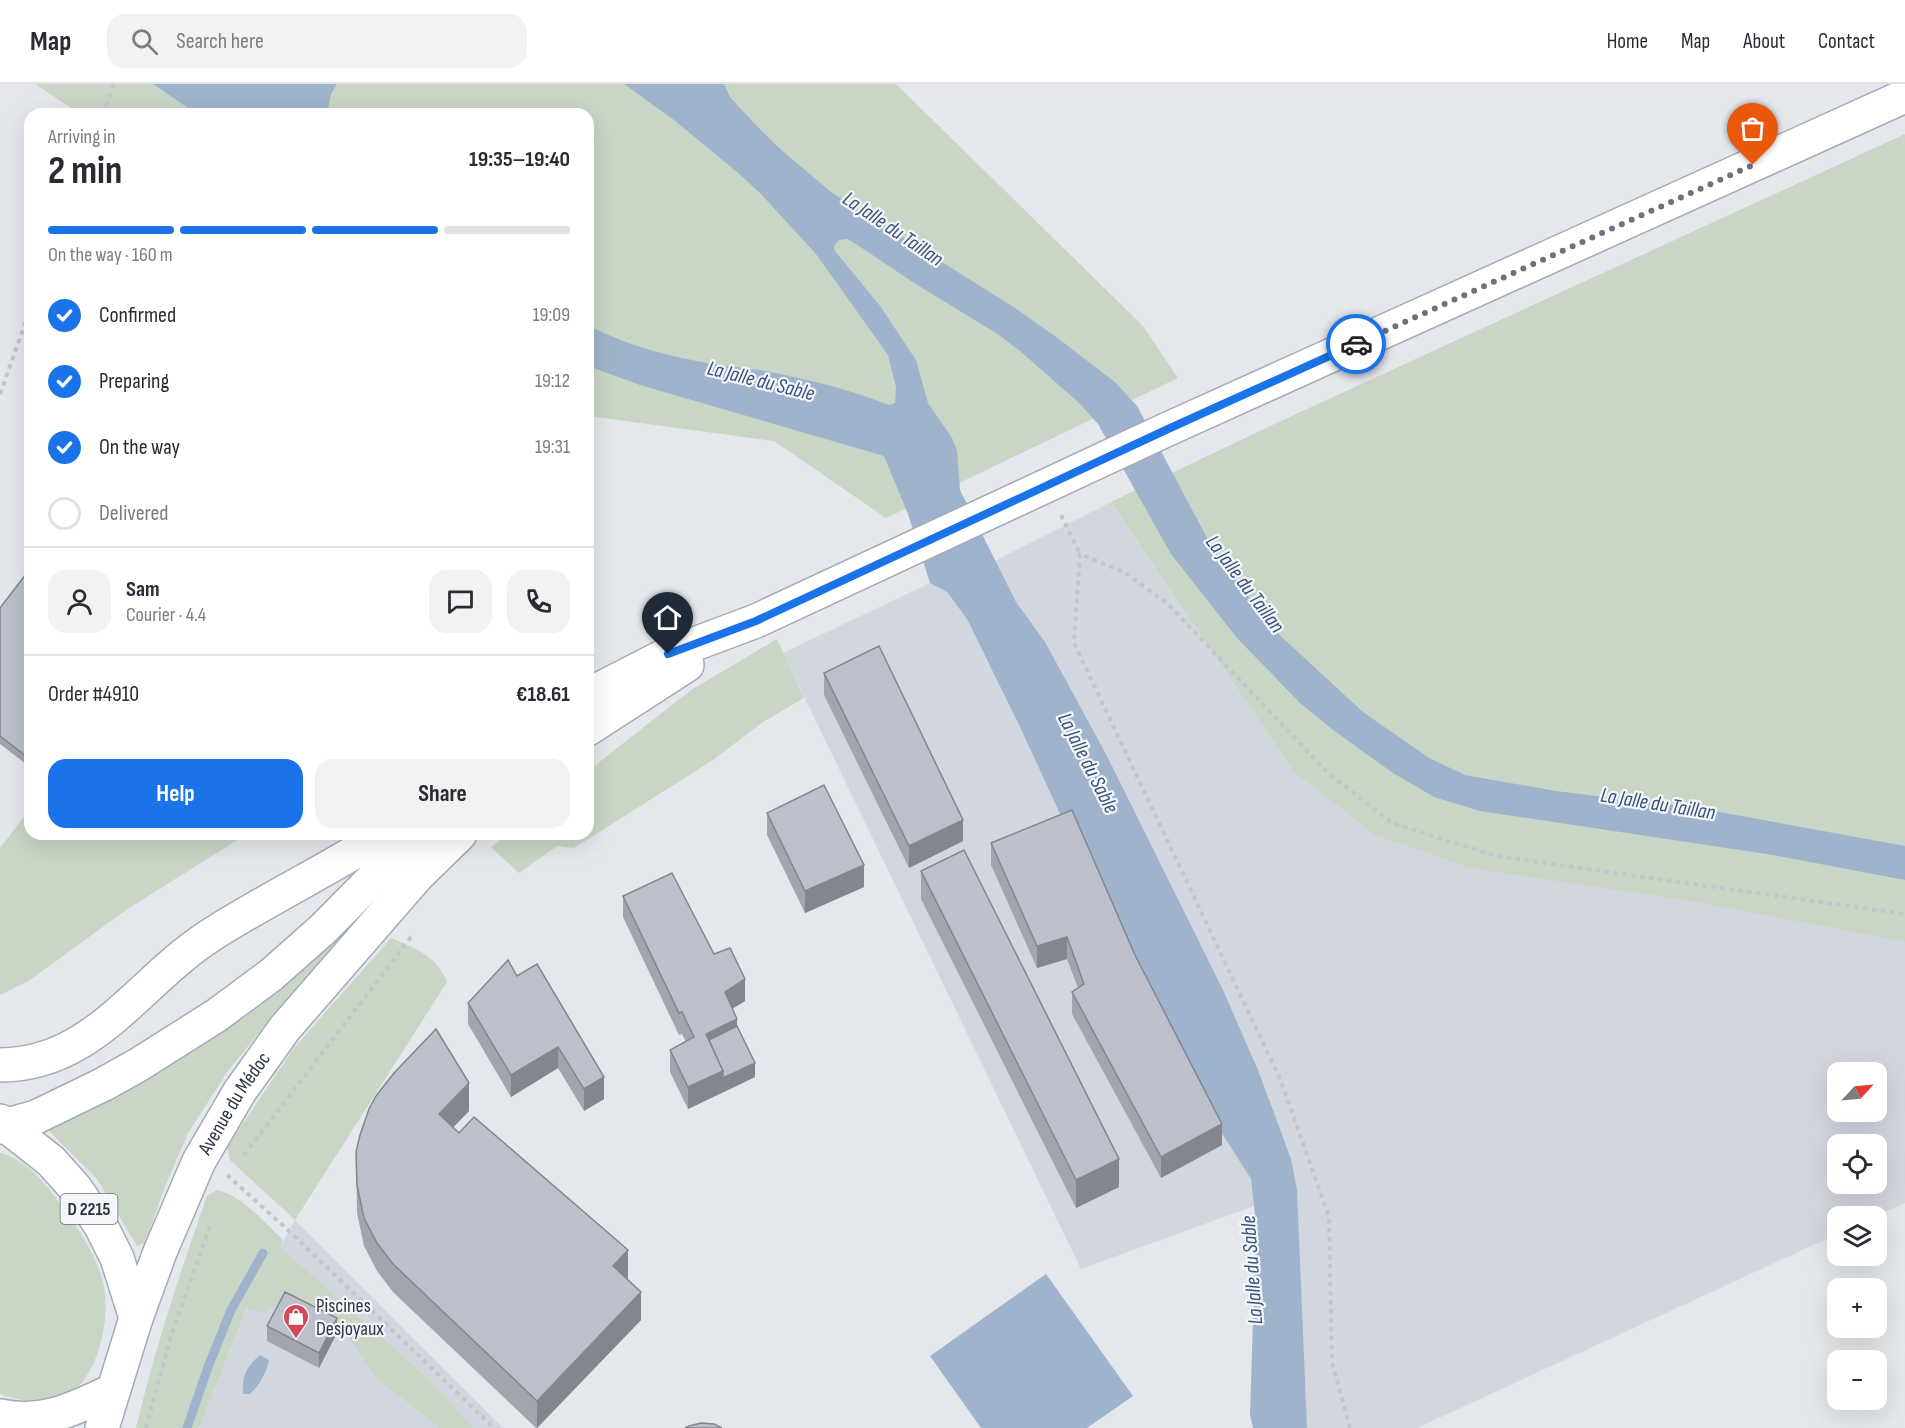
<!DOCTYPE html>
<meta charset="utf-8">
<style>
body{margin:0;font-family:"Sofia Sans Condensed",sans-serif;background:#f2f2f3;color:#2b2b33;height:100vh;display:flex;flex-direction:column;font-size:22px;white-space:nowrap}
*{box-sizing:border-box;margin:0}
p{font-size:20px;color:#7c7c81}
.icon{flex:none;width:33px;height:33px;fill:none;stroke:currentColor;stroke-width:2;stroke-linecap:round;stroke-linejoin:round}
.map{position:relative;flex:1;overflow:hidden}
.drawer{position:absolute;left:24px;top:24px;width:570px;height:732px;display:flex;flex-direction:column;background:#fff;border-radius:18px;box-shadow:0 6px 24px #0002}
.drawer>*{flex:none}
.needle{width:39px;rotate:64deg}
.buttons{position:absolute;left:1827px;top:978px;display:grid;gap:12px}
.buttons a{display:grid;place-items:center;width:60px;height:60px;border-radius:12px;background:#fff;box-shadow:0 6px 24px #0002;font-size:30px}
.pin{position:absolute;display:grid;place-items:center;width:51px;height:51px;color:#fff;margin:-62px -26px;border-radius:50% 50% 50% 0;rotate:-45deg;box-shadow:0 0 6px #0007}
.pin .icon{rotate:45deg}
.courier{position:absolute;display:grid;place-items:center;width:60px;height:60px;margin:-30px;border:4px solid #1a73e8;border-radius:50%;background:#fff;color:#222;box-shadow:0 2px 8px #0007}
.summary em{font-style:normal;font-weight:700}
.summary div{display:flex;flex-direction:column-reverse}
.summary{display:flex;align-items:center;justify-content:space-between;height:102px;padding:0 24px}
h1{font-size:39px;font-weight:700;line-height:45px}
.bar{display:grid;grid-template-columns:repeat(4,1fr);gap:9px 6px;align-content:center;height:72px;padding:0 24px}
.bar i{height:8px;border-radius:4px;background:#e1e1e2}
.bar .selected{background:#1a73e8}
.bar p{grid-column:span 4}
.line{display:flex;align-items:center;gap:15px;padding:0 24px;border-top:2px solid #e1e1e2}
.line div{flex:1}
.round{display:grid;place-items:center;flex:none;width:63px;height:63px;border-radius:18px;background:#f2f2f3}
ol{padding:0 24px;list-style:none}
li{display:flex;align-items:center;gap:18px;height:66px}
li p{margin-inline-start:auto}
li .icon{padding:6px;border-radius:50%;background:#1a73e8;color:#fff;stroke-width:4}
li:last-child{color:#7c7c81}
li i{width:33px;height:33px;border:3px solid #e1e1e2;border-radius:50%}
.primary-button{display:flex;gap:12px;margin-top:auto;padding:12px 24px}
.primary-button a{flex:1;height:69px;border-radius:18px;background:#1a73e8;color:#fff;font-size:24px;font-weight:700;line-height:69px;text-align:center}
.primary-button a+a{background:#f2f2f3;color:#2b2b33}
header{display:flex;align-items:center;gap:36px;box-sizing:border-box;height:84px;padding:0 30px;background:#fff;border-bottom:2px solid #e1e1e2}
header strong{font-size:28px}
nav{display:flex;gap:33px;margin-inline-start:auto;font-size:21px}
.search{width:420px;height:54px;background:#f2f2f3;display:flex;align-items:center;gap:15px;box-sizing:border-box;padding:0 21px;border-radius:18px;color:#7c7c81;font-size:22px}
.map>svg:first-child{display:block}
</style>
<header>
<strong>Map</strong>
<div class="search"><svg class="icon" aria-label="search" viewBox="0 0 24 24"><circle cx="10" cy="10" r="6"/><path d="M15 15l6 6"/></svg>Search here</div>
<nav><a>Home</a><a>Map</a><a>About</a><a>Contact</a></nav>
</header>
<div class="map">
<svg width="1905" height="1344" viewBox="0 0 1905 1344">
<rect width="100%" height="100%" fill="#e4e7ec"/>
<!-- built -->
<path fill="#d2d6de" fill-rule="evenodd" d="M1111,418L1293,687L1474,785L1690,817L1905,858V1119L1876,1132H1838L1837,1150L1417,1344H1298L1269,1043L985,482ZM1838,988H1876V1028H1838ZM1838,1060H1876V1100H1838Z
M930,499L947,508L967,535L1020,643L1136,895L1221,1048L1251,1095L1254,1122L1081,1185L783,569Z
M295,1136L503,1344H199L249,1220Z"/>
<!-- green -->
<path fill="#c9d6c5" d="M35,0H896L1143,242L1178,294L886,434L774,357L588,332V30H80Z
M1905,50V858L1690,817L1474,785L1375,751L1293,687L1111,418L1281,337Z
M777,555L804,614L763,638L713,676L574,764L557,762L519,789L491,763L508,750H588V687L691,606Z
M30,725V750H247L126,826L30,896L0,911V764Z
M408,782L289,912L228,987L188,1049L164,1105L145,1159L137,1162L97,1095L47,1045Z
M391,854C416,865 436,871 447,898L295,1136L230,1076L227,1063L294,964Z
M0,1069C27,1076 43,1097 59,1118C76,1141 93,1166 102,1194C112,1227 101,1287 71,1309C53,1321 19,1318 0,1310Z
M217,1106C244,1113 263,1137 283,1156L280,1163L426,1293L473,1344H440L376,1294L351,1257L324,1229L291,1211L265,1229L247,1224L199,1344H136C155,1265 180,1188 207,1112Z"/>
<!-- water -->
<path fill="#9fb4cc" d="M153,0H337L331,10L327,30H197Z
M624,0H724L730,13L755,40L778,63L831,108L1015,224L1059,255L1116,299L1137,322L1214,467L1272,544L1363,628L1429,674L1465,691L1556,707L1703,725L1905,762V796L1773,771L1480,727L1434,713L1393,689L1333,646L1300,619L1237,554L1171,470L1098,340L1078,318L1020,267L996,249L914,199L856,160L847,155L839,156L834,162L835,167L881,223L916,276L928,319L952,354L957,366L960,406L1016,518L1045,558L1107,672L1223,906L1258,986L1291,1075L1297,1106L1307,1344H1253L1250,1331L1256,1141L1251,1095L1221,1048L1135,893L1020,643L967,535L947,508L930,499L908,430L884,372L640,301L588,282V241C621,259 660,270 697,277C719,282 742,283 765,287C807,295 848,305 889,321L895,319L896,303L888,271L816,170L760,109L737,88L674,36Z
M1046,1190L1133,1312L1087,1344H981L930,1272Z
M260,1271L269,1276C266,1290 260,1300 250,1310H243C242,1293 245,1284 260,1271Z"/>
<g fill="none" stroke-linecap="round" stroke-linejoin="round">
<!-- stream -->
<path stroke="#9fb4cc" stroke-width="9" d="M187,1344L208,1283L231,1226L263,1169"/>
<defs>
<g id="major">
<path d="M588,611L668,570L756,537L1168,345L1905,12"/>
<path d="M588,645L687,581"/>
<path d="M0,981C93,981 138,899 208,853C265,816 327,787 384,750"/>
<path d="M0,1037L51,1077L76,1105L101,1142L117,1174L136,1234"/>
<path d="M0,1043L36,1033L104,1000L138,981L217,931L271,891L323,845L417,750"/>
<path d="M0,1332C44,1341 73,1325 112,1307"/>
<path id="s1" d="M102,1344L136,1234L160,1168L199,1077L240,1007L285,944L418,791L460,750"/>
</g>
</defs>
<!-- major casing -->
<use href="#major" stroke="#a3abb8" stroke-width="36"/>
<!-- path -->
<path stroke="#c2c5cb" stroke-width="4" stroke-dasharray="4.5 4.5" stroke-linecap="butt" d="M103,30L114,0
M0,310L30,226
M1061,431L1080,470
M244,1071L411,853
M227,1091L288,1146L494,1344
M146,1344L171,1252L211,1139
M1350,1344L1332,1278L1329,1133L1281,997L1074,559L1080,470L1124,488L1168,520L1328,689L1392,739L1496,772L1905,830"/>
<!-- major -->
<use href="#major" stroke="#fff" stroke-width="33"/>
</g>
<!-- wall -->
<path fill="#a1a5ae" d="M30,485V683L0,660V524Z
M824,589L963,757L909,784L824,611Z
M767,729L864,803L805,829L767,751Z
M991,759L1135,871L1222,1061L1161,1094L1072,930V908L1078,904L1067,875L1037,884L991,781Z
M921,787L1119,1103L1076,1124L921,815Z
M623,812L714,870L745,917L732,925L755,993L688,1025L670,988V966L686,958L682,950L679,951L623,833Z
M517,892L604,1015L584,1027L558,984L511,1013L468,940V919Z
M469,1027L453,1043L628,1194L627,1195L641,1236L537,1344H536L393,1208L377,1187L364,1162L357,1129L356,1068Z
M267,1242L337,1249L319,1284L267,1257Z"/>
<!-- shaded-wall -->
<path fill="#83868d" d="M963,736V757L909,784V762Z
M864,781V803L805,829V807Z
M1067,853V875L1037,884V862Z
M745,895V917L725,929V908Z
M737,935V957L706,972V950Z
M558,963V984L511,1013V991Z
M755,979V993L688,1025V1003L723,987Z
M604,993V1015L584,1027V1005Z
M469,999V1027L439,1058V1030Z
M1222,1040V1061L1161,1094V1073Z
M1119,1075V1103L1076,1124V1096Z
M628,1166V1194L613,1210V1182Z
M641,1208V1236L537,1344V1317Z
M337,1234V1249L319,1284V1269Z"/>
<!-- building -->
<path fill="#bbc0ca" stroke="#83868d" stroke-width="1.5" d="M30,485V675L0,652V524Z
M879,562L963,736L909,762L824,589Z
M824,701L864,781L805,807L767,729Z
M1072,726L1135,871L1222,1040L1161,1073L1072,908L1084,900L1067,853L1037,862L991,759Z
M964,766L1119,1075L1076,1096L921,787Z
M672,789L714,870L730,864L745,895L725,908L737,935L706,950L723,987L688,1003L670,966L694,953L682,928L679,929L623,812Z
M508,876L517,892L537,880L604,993L584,1005L558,963L511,991L468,919Z
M737,942L755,979L723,994V987L709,956Z
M436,945L469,999L439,1030L459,1049L474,1033L628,1166L613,1182L641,1208L537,1317L393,1180L377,1159L364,1134L357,1101L356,1068L360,1051L369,1025L376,1012L394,989Z
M285,1208L337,1234L319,1269L267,1242Z
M701,1339L714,1340L722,1344H685L689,1342Z"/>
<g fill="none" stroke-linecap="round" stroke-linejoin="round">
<!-- done -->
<path stroke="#6c737f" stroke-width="6" stroke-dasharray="0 10.8" d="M1356,260L1753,81"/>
<!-- route -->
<path stroke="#1a73e8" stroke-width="8" d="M668,570L756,537L1168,345L1356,260"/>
</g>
<!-- icons -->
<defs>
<symbol id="shop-pin" viewBox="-11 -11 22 30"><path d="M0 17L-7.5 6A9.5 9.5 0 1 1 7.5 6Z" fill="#d1495b" stroke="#f4f6f9"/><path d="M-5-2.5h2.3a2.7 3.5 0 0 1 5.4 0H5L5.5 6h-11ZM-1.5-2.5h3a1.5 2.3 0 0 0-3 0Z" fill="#fff"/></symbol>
</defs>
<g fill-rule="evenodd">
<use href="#shop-pin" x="281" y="1218" width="30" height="40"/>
</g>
<g text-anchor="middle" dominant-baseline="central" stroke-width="4.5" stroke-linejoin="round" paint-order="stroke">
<!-- shield labels -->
<rect fill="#f4f6f9" stroke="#676e7b" stroke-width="1.5" x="60.5" y="1110" width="57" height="30" rx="4.5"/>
<g font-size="18" font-weight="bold" fill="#2b3445">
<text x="89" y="1125">D 2215</text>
</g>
<!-- street labels -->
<g font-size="20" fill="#2b3445" stroke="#f4f6f9">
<text stroke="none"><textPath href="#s1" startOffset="352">Avenue du Médoc</textPath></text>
</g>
<!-- poi labels -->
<g font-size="20" fill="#2b3445" stroke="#f4f6f9" text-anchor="start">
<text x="316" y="1222">Piscines<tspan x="316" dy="23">Desjoyaux</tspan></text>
</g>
<!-- water labels -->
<g font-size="21" font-style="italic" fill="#34527a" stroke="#f4f6f9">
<text transform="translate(893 145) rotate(34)">La Jalle du Taillan</text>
<text transform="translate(761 297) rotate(14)">La Jalle du Sable</text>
<text transform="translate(1245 500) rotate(53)">La Jalle du Taillan</text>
<text transform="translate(1088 679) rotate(63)">La Jalle du Sable</text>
<text transform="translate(1658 720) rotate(9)">La Jalle du Taillan</text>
<text transform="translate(1252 1186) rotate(-94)">La Jalle du Sable</text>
</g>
</g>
</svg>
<div class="buttons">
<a><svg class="needle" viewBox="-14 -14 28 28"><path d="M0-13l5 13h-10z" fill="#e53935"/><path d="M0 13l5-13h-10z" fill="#7c7c81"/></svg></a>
<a><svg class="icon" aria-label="locate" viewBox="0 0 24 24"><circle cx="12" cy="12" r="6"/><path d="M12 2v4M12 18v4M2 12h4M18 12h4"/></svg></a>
<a><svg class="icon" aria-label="layers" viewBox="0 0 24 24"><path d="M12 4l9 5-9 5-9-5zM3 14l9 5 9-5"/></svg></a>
<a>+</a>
<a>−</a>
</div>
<div class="pin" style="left:1753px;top:81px;background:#ea580c"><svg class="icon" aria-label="bag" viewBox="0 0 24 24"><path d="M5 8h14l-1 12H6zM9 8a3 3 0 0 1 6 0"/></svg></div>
<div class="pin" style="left:668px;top:570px;background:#1f2937"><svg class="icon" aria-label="home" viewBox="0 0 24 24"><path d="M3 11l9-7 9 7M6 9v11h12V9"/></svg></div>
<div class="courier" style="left:1356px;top:260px"><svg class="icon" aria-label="car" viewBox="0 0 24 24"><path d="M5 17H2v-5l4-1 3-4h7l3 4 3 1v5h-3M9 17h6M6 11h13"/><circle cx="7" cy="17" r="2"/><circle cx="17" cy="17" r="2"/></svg></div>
<section class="drawer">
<div class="summary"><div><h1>2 min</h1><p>Arriving in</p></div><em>19:35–19:40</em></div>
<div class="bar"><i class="selected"></i><i class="selected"></i><i class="selected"></i><i></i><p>On the way · 160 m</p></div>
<ol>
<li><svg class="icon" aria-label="check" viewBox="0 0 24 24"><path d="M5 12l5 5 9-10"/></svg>Confirmed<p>19:09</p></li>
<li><svg class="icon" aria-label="check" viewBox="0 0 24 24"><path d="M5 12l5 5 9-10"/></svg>Preparing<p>19:12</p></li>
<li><svg class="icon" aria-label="check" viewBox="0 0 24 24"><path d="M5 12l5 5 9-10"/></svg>On the way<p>19:31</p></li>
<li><i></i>Delivered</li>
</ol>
<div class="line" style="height:108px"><a class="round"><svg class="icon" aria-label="person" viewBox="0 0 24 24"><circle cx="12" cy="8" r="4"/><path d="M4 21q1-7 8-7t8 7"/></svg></a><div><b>Sam</b><p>Courier · 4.4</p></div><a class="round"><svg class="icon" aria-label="chat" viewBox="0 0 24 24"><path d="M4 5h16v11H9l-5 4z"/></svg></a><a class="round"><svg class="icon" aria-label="phone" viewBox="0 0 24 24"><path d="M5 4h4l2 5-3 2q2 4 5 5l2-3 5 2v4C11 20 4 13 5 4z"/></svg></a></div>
<div class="line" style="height:78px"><div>Order #4910</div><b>€18.61</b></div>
<div class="primary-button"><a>Help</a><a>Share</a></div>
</section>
</div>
